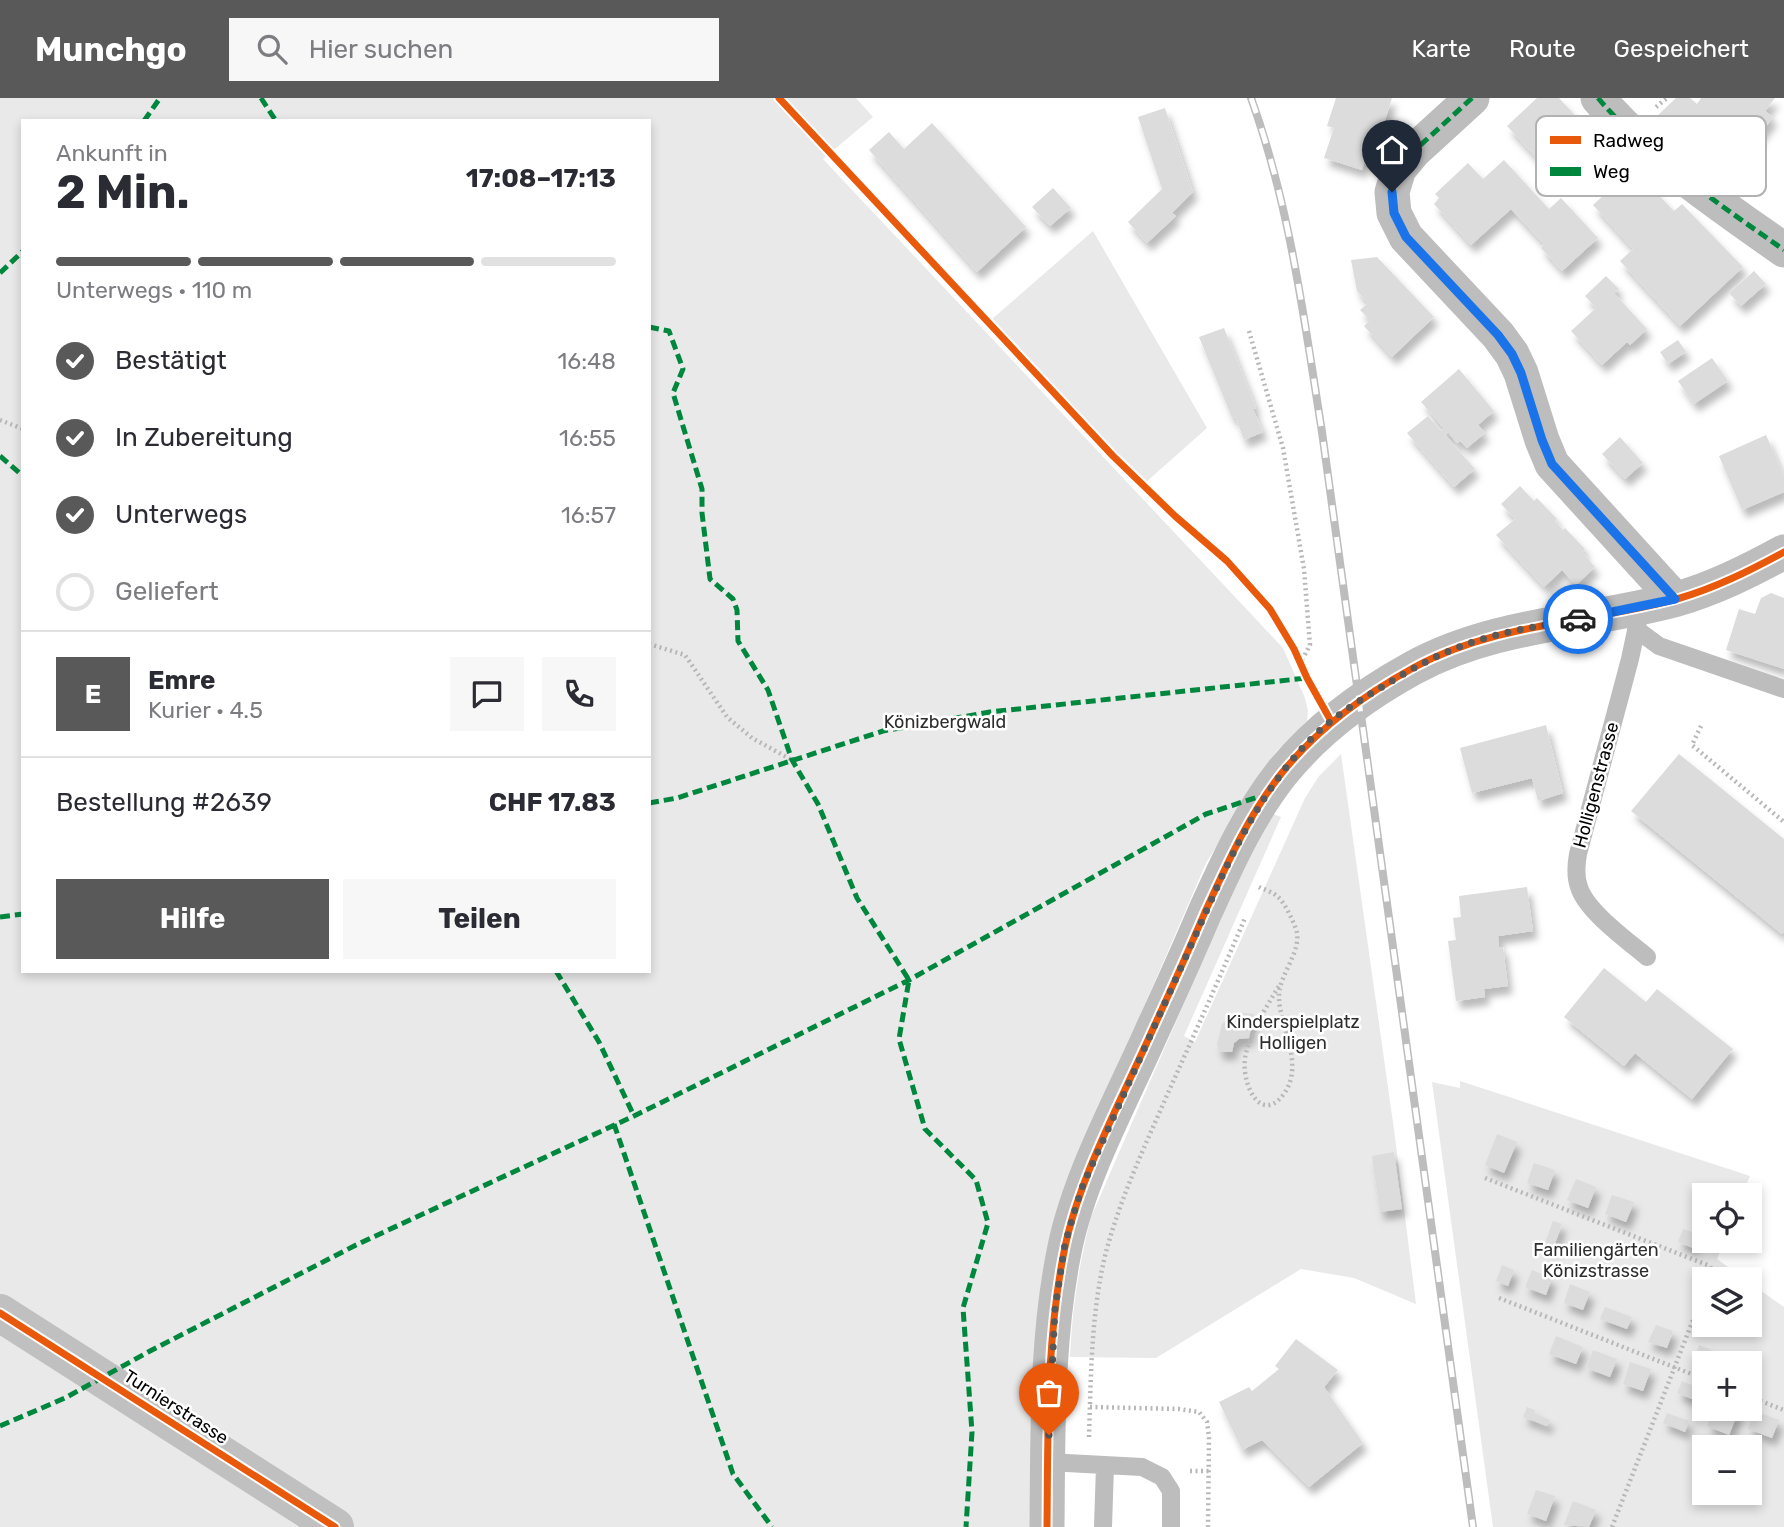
<!DOCTYPE html>
<html lang="de">
<meta charset="utf-8">
<style>
body{margin:0;font-family:Rubik,sans-serif;background:#f7f7f7;color:#2b2b33;height:100vh;display:flex;flex-direction:column;font-size:26px;white-space:nowrap}
*{box-sizing:border-box;margin:0}
p{font-size:23px;color:#7c7c81}
.icon{flex:none;width:38px;height:38px;fill:none;stroke:currentColor;stroke-width:2;stroke-linecap:round;stroke-linejoin:round}
.map{position:relative;flex:1;overflow:hidden}
.drawer{position:absolute;left:21px;top:21px;width:630px;height:854px;display:flex;flex-direction:column;background:#fff;border-radius:0px;box-shadow:0 4px 10px #0003}
.drawer>*{flex:none}
.buttons{position:absolute;left:1692px;top:1085px;display:grid;gap:14px}
.buttons a{display:grid;place-items:center;width:70px;height:70px;border-radius:0px;background:#fff;box-shadow:0 4px 10px #0003;font-size:35px}
.pin{position:absolute;display:grid;place-items:center;width:60px;height:60px;color:#fff;margin:-72px -30px;border-radius:50% 50% 50% 0;rotate:-45deg;box-shadow:0 0 7px #0007}
.pin .icon{rotate:45deg}
.courier{position:absolute;display:grid;place-items:center;width:70px;height:70px;margin:-35px;border:5px solid #1a73e8;border-radius:50%;background:#fff;color:#222;box-shadow:0 2px 9px #0007}
.overview em{font-style:normal;font-weight:700}
.overview div{display:flex;flex-direction:column-reverse}
.overview{display:flex;align-items:center;justify-content:space-between;height:119px;padding:0 35px}
h1{font-size:46px;font-weight:700;line-height:52px}
.bar{display:grid;grid-template-columns:repeat(4,1fr);gap:10px 7px;align-content:center;height:84px;padding:0 35px}
.bar i{height:9px;border-radius:5px;background:#e1e1e2}
.bar .on{background:#595959}
.bar p{grid-column:span 4}
.line{display:flex;align-items:center;gap:18px;padding:0 35px;border-top:2px solid #e1e1e2}
.line div{flex:1}
.round{display:grid;place-items:center;flex:none;width:74px;height:74px;border-radius:0px;background:#f7f7f7}
ol{padding:0 35px;list-style:none}
li{display:flex;align-items:center;gap:21px;height:77px}
li p{margin-inline-start:auto}
li .icon{padding:7px;border-radius:50%;background:#595959;color:#fff;stroke-width:4}
li:last-child{color:#7c7c81}
li i{width:38px;height:38px;border:4px solid #e1e1e2;border-radius:50%}
.primary-button{display:flex;gap:14px;margin-top:auto;padding:14px 35px}
.primary-button a{flex:1;height:80px;border-radius:0px;background:#595959;color:#fff;font-size:28px;font-weight:700;line-height:80px;text-align:center}
.primary-button a+a{background:#f7f7f7;color:#2b2b33}
header{display:flex;align-items:center;gap:42px;box-sizing:border-box;height:98px;padding:0 35px;background:#595959;color:#fff}
header strong{font-size:33px}
nav{display:flex;gap:38px;margin-inline-start:auto;font-size:24px}
.search{width:490px;height:63px;background:#f7f7f7;display:flex;align-items:center;gap:18px;box-sizing:border-box;padding:0 24px;border-radius:0px;color:#7c7c81;font-size:26px}
.map>svg:first-child{display:block}
</style>
<header>
<strong>Munchgo</strong>
<div class="search"><svg class="icon" aria-label="search" viewBox="0 0 24 24"><circle cx="10" cy="10" r="6"/><path d="M15 15l6 6"/></svg>Hier suchen</div>
<nav><a>Karte</a><a>Route</a><a>Gespeichert</a></nav>
</header>
<div class="map">
<svg width="1784" height="1429" viewBox="0 0 1784 1429">
<defs>
<filter id="shadow"><feDropShadow dx="4.5" dy="8" stdDeviation="3.5" flood-color="#0004"/></filter>
</defs>
<rect width="100%" height="100%" fill="#fff"/>
<!-- green -->
<path fill="#e9e9e9" fill-rule="evenodd" d="M0,0H856L873,19L823,61L1283,550L1305,600L1308,613L1307,623L1276,654L1206,765L1063,1097L1031,1429H0ZM23,23H649V873H23Z
M1093,133L1207,330L1145,385L991,222Z
M1341,656L1395,1039L1416,1206L1354,1180L1301,1171L1156,1260L1070,1259C1072,1211 1079,1166 1091,1119L1252,749L1273,716L1281,719L1184,938L1195,944L1305,700L1319,678Z
M1460,983L1750,1078L1742,1097H1704V1143H1724L1717,1161L1745,1181H1704V1227H1750V1185L1784,1209V1429H1493L1432,984L1460,990ZM1704,1265H1750V1311H1704ZM1704,1349H1750V1395H1704Z"/>
<!-- building -->
<path fill="#dcdcdc" filter="url(#shadow)" d="M1336,0H1392L1378,44L1371,42L1362,72L1324,60L1334,30L1327,28Z
M1537,0H1559L1586,29L1544,68L1507,28Z
M1676,0H1690L1697,6L1701,0H1775L1765,13L1773,19L1758,39L1754,36L1741,53L1749,59L1735,77L1727,72L1725,74L1655,20Z
M1165,10L1193,94L1172,115L1176,118L1147,145L1128,124L1162,91L1138,19Z
M932,25L1026,129L977,174L869,52L889,34L904,51Z
M1504,62L1549,111L1561,100L1598,140L1562,173L1541,150L1544,146L1511,111L1471,147L1434,106L1439,100L1435,96L1468,65L1483,81Z
M1633,70L1674,113L1682,106L1743,169L1680,228L1620,163L1633,151L1593,107Z
M1053,90L1071,110L1050,128L1032,109Z
M1377,159L1434,219L1392,259L1364,228L1370,222L1360,212L1368,205L1357,193L1351,162Z
M1754,173L1766,186L1741,208L1729,195Z
M1606,178L1619,191L1614,195L1647,231L1630,247L1627,244L1602,267L1571,233L1596,210L1585,198Z
M1224,230L1256,310L1253,311L1263,334L1244,342L1235,318L1232,320L1199,239Z
M1678,242L1686,254L1668,266L1660,254Z
M1712,260L1728,283L1694,306L1678,283Z
M1459,271L1494,313L1478,327L1485,335L1467,350L1460,343L1457,345L1448,334L1445,337L1475,371L1454,389L1407,335L1428,318L1441,333L1444,330L1421,304Z
M1766,337L1784,378V394L1742,412L1719,358Z
M1620,339L1643,365L1625,381L1602,356Z
M1520,388L1534,403L1537,400L1557,421L1555,423L1563,432L1565,430L1585,451L1582,454L1595,469L1576,487L1562,472L1544,489L1496,437L1515,421L1501,406Z
M1771,495L1784,500V571L1726,552L1739,511L1755,516L1761,500Z
M1546,627L1563,695L1538,703L1532,680L1472,695L1460,650Z
M1679,656L1784,741V834L1782,836L1631,713Z
M1527,789L1533,833L1498,838L1499,849H1503L1508,888L1484,891L1485,899L1456,903L1448,843L1456,842L1453,820L1461,819L1459,798Z
M1604,870L1646,904L1657,891L1733,951L1692,1001L1635,955L1624,968L1564,919Z
M1242,915L1254,916L1249,940L1239,941L1234,945L1232,954H1220L1217,947L1222,926L1231,918Z
M1497,1036L1517,1044L1504,1075L1485,1067Z
M1394,1054L1402,1111L1380,1114L1372,1058Z
M1534,1065L1555,1072L1548,1092L1527,1085Z
M1576,1081L1596,1089L1588,1110L1567,1102Z
M1612,1097L1634,1104L1626,1124L1605,1116Z
M1553,1123L1562,1126L1553,1151L1544,1148Z
M1683,1131L1698,1136L1693,1150L1678,1144Z
M1502,1167L1514,1172L1508,1188L1496,1183Z
M1532,1172L1552,1180L1546,1197L1525,1189Z
M1570,1186L1590,1194L1583,1212L1564,1205Z
M1605,1209L1632,1219L1627,1231L1600,1221Z
M1656,1227L1673,1233L1667,1250L1648,1244Z
M1556,1238L1583,1249L1576,1266L1549,1256Z
M1296,1241L1338,1272L1324,1289L1363,1345L1309,1389L1262,1342L1242,1352L1219,1304L1249,1289L1252,1293L1279,1271L1275,1268Z
M1699,1247L1721,1256L1718,1265H1704V1272L1692,1266Z
M1593,1252L1617,1261L1610,1279L1586,1270Z
M1630,1264L1651,1271L1643,1293L1623,1286Z
M1682,1283L1704,1292L1702,1305L1677,1295Z
M1527,1309L1535,1312L1534,1315L1550,1322L1547,1328L1523,1319Z
M1714,1311L1739,1312L1729,1337L1707,1328Z
M1755,1313L1779,1322L1772,1340L1748,1331Z
M1667,1315L1689,1323L1685,1334L1663,1325Z
M1536,1392L1555,1398L1546,1423L1527,1416Z
M1573,1403L1596,1412L1589,1429L1564,1427Z"/>
<g fill="none" stroke-linecap="round" stroke-linejoin="round">
<!-- path -->
<path stroke="#b8b8b8" stroke-width="4.5" stroke-dasharray="2 3.5" stroke-linecap="butt" d="M779,0L1113,358L1175,418L1227,463L1270,511L1294,551L1315,595
M1656,9L1667,0
M1249,233L1283,350L1304,471L1310,547L1301,564
M0,322L23,331
M649,546L685,557L727,619L752,640L792,662
M1701,628L1692,647L1784,724
M1259,789C1265,792 1273,794 1278,799C1285,805 1293,823 1296,831C1303,853 1279,876 1279,898C1279,929 1306,967 1283,997C1259,1028 1239,981 1246,955C1252,932 1266,909 1279,888
M1485,1080L1710,1168L1712,1176L1709,1181
M1499,1200L1704,1281
M1750,1299L1784,1312
M1090,1309L1179,1311L1199,1314L1207,1324L1209,1339L1208,1429
M1089,1339C1091,1277 1091,1214 1106,1154C1121,1098 1145,1048 1168,995C1194,937 1220,879 1245,820
M1190,1373H1209
M1612,1429L1704,1194"/>
<!-- lane -->
<path stroke="#bdbdbd" stroke-width="18" d="M1641,509L1630,561L1578,756C1576,767 1575,778 1579,789C1586,813 1628,843 1647,859
M1636,531L1659,548L1784,591
M1048,1364L1142,1369L1162,1379L1171,1393V1429
M1103,1429L1105,1368"/>
<!-- street -->
<path stroke="#bdbdbd" stroke-width="35" d="M1472,0L1414,53L1399,71L1392,94L1394,115L1406,139L1498,237L1512,256L1521,275L1542,342L1552,366L1675,501
M1598,0C1647,58 1722,108 1784,152
M1047,1429C1048,1336 1046,1240 1065,1149C1080,1077 1122,1001 1152,933C1170,894 1188,854 1205,814C1227,766 1248,718 1281,676C1317,631 1362,598 1413,570C1495,525 1589,525 1677,501C1715,490 1749,473 1784,454"/>
<!-- secondary -->
<path stroke="#c0c0c0" stroke-width="38" d="M0,1215L335,1429"/>
<defs>
<path id="rail" d="M1251,0C1290,108 1304,221 1322,334L1473,1429"/>
</defs>
<!-- rail casing -->
<use href="#rail" stroke="#bdbdbd" stroke-width="8"/>
<!-- rail -->
<use href="#rail" stroke="#fff" stroke-width="5" stroke-dasharray="16" stroke-linecap="butt"/>
<!-- quiet -->
<path stroke="#00873e" stroke-width="5" stroke-dasharray="10 5" stroke-linecap="butt" d="M261,0L276,23
M1472,0L1414,53L1399,71L1392,94L1394,115L1406,139L1498,237L1512,256L1521,275L1542,342L1552,366L1675,501
M1598,0C1647,58 1722,108 1784,152
M144,23L160,0
M0,175L23,153
M649,229L669,233L683,271L673,295L702,391V415L710,481L733,501L737,512L738,543L768,592L792,662L818,706L857,800L909,882L899,941L925,1031L976,1082L988,1125L963,1210L972,1334L966,1429
M0,358L23,378
M649,705L677,700L883,633L990,614L1307,580
M0,819L23,816
M556,873L599,944L634,1018
M614,1026L733,1376L772,1429
M0,1328L65,1300L150,1253L356,1147L634,1018L909,882L1206,716L1267,696"/>
<defs>
<path id="cycleway" d="M779,0L1113,358L1175,418L1227,463L1270,511L1294,551L1307,580L1331,623
M0,1215L335,1429
M1047,1429C1048,1336 1046,1240 1065,1149C1080,1077 1122,1001 1152,933C1170,894 1188,854 1205,814C1227,766 1248,718 1281,676C1317,631 1362,598 1413,570C1495,525 1589,525 1677,501C1715,490 1749,473 1784,454"/>
</defs>
<!-- cycleway casing -->
<use href="#cycleway" stroke="#fff" stroke-width="11"/>
<!-- cycleway -->
<use href="#cycleway" stroke="#e8590c" stroke-width="7"/>
</g>
<g fill="none" stroke-linecap="round" stroke-linejoin="round">
<!-- done -->
<path stroke="#595959" stroke-width="7" stroke-dasharray="0 12.6" d="M1049,1337L1055,1211L1065,1146L1074,1115L1083,1087L1223,776C1246,728 1272,681 1310,642C1332,619 1360,602 1387,586C1416,568 1446,552 1479,542C1511,532 1545,527 1578,521"/>
<!-- route -->
<path stroke="#1a73e8" stroke-width="9" d="M1392,94L1394,115L1406,139L1498,237L1512,256L1521,275L1542,342L1552,366L1675,501L1578,521"/>
</g>
<g text-anchor="middle" dominant-baseline="central" stroke-width="5" stroke-linejoin="round" paint-order="stroke">
<!-- park labels -->
<g font-size="18" fill="#2e2e2e" stroke="#fff">
<text x="945" y="624">Könizbergwald</text>
<text x="1293" y="924">Kinderspielplatz<tspan x="1293" dy="21">Holligen</tspan></text>
<text x="1596" y="1152">Familiengärten<tspan x="1596" dy="21">Könizstrasse</tspan></text>
</g>
<!-- street labels -->
<g font-size="18" fill="#000" stroke="#fff">
<text transform="translate(1596 687) rotate(-75)">Holligenstrasse</text>
<text transform="translate(176 1309) rotate(33)">Turnierstrasse</text>
</g>
</g>
<!-- legend -->
<rect x="1536" y="18" width="230" height="80" rx="10" fill="#fff" stroke="#b2b2b2" stroke-width="2"/>
<rect x="1550" y="38" width="31" height="8" fill="#e8590c"/>
<rect x="1550" y="69" width="31" height="9" fill="#00873e"/>
<g font-size="19" fill="#000">
<text x="1593" y="49">Radweg</text>
<text x="1593" y="80">Weg</text>
</g>
</svg>
<div class="buttons">
<a><svg class="icon" aria-label="locate" viewBox="0 0 24 24"><circle cx="12" cy="12" r="6"/><path d="M12 2v4M12 18v4M2 12h4M18 12h4"/></svg></a>
<a><svg class="icon" aria-label="layers" viewBox="0 0 24 24"><path d="M12 4l9 5-9 5-9-5zM3 14l9 5 9-5"/></svg></a>
<a>+</a>
<a>−</a>
</div>
<div class="pin" style="left:1049px;top:1337px;background:#ea580c"><svg class="icon" aria-label="bag" viewBox="0 0 24 24"><path d="M5 8h14l-1 12H6zM9 8a3 3 0 0 1 6 0"/></svg></div>
<div class="pin" style="left:1392px;top:94px;background:#1f2937"><svg class="icon" aria-label="home" viewBox="0 0 24 24"><path d="M3 11l9-7 9 7M6 9v11h12V9"/></svg></div>
<div class="courier" style="left:1578px;top:521px"><svg class="icon" aria-label="car" viewBox="0 0 24 24"><path d="M5 17H2v-5l4-1 3-4h7l3 4 3 1v5h-3M9 17h6M6 11h13"/><circle cx="7" cy="17" r="2"/><circle cx="17" cy="17" r="2"/></svg></div>
<section class="drawer">
<div class="overview"><div><h1>2 Min.</h1><p>Ankunft in</p></div><em>17:08–17:13</em></div>
<div class="bar"><i class="on"></i><i class="on"></i><i class="on"></i><i></i><p>Unterwegs · 110 m</p></div>
<ol>
<li><svg class="icon" aria-label="check" viewBox="0 0 24 24"><path d="M5 12l5 5 9-10"/></svg>Bestätigt<p>16:48</p></li>
<li><svg class="icon" aria-label="check" viewBox="0 0 24 24"><path d="M5 12l5 5 9-10"/></svg>In Zubereitung<p>16:55</p></li>
<li><svg class="icon" aria-label="check" viewBox="0 0 24 24"><path d="M5 12l5 5 9-10"/></svg>Unterwegs<p>16:57</p></li>
<li><i></i>Geliefert</li>
</ol>
<div class="line" style="height:126px"><b class="round" style="background:#595959;color:#fff">E</b><div><b>Emre</b><p>Kurier · 4.5</p></div><a class="round"><svg class="icon" aria-label="chat" viewBox="0 0 24 24"><path d="M4 5h16v11H9l-5 4z"/></svg></a><a class="round"><svg class="icon" aria-label="phone" viewBox="0 0 24 24"><path d="M5 4h4l2 5-3 2q2 4 5 5l2-3 5 2v4C11 20 4 13 5 4z"/></svg></a></div>
<div class="line" style="height:91px"><div>Bestellung #2639</div><b>CHF 17.83</b></div>
<div class="primary-button"><a>Hilfe</a><a>Teilen</a></div>
</section>
</div>
